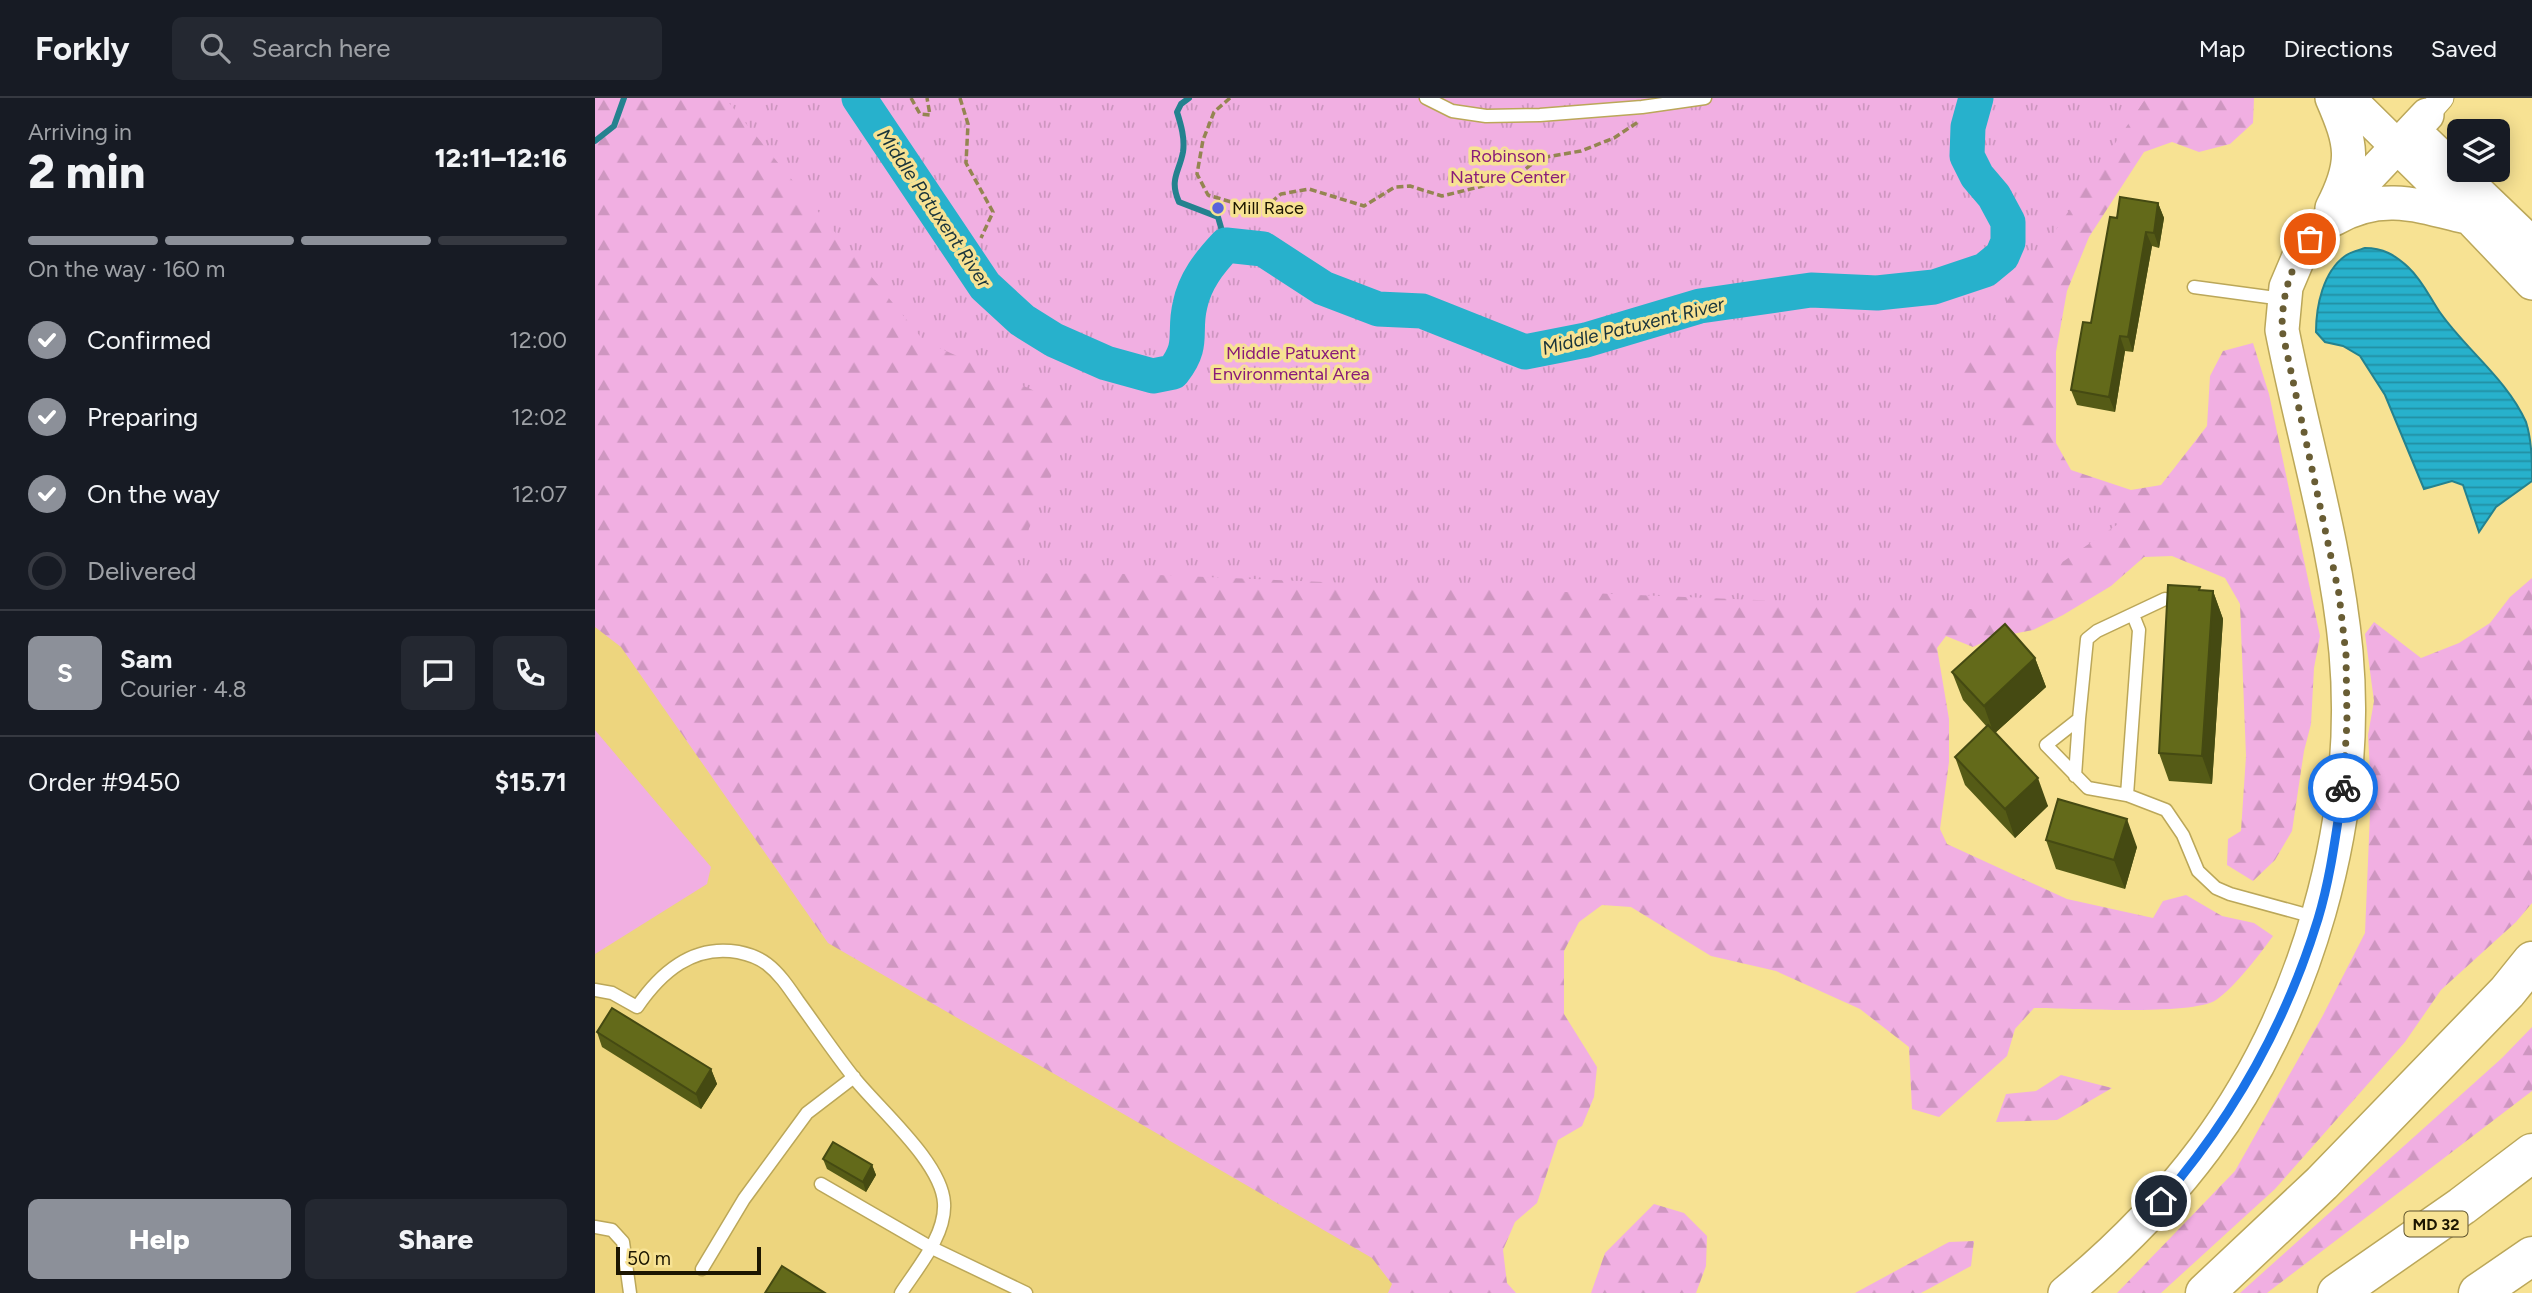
<!DOCTYPE html>
<meta charset="utf-8">
<style>
body{margin:0;font-family:Figtree,sans-serif;background:#242831;color:#f1f3f6;height:100vh;display:flex;flex-direction:column;font-size:26px;white-space:nowrap}
*{box-sizing:border-box;margin:0}
p{font-size:23px;color:#9ea1a6}
.icon{flex:none;width:38px;height:38px;fill:none;stroke:currentColor;stroke-width:2;stroke-linecap:round;stroke-linejoin:round}
.map{position:relative;flex:1;overflow:hidden}
.drawer{display:flex;flex-direction:column;background:#171b24;width:595px}
.drawer>*{flex:none}
.controls{position:absolute;left:1852px;top:21px;display:grid;gap:14px}
.controls a{display:grid;place-items:center;width:63px;height:63px;border-radius:10px;background:#171b24;box-shadow:0 4px 18px #0003;font-size:35px}
.scale{position:absolute;left:21px;bottom:18px;width:145px;box-sizing:border-box;padding-left:7px;border:4px solid #1c1601;border-top:0;font-size:19px;line-height:24px;white-space:nowrap;color:#1c1601;-webkit-text-stroke:5px #f7e293;paint-order:stroke}
.pin{position:absolute;display:grid;place-items:center;width:60px;height:60px;color:#fff;margin:-30px;border:4px solid #fff;border-radius:50%;box-shadow:0 2px 7px #0007}
.courier{position:absolute;display:grid;place-items:center;width:70px;height:70px;margin:-35px;border:5px solid #1a73e8;border-radius:50%;background:#fff;color:#222;box-shadow:0 2px 9px #0007}
.head em{font-style:normal;font-weight:800}
.head div{display:flex;flex-direction:column-reverse}
.head{display:flex;align-items:center;justify-content:space-between;height:119px;padding:0 28px}
h1{font-size:46px;font-weight:800;line-height:52px}
.bar{display:grid;grid-template-columns:repeat(4,1fr);gap:10px 7px;align-content:center;height:84px;padding:0 28px}
.bar i{height:9px;border-radius:5px;background:#363941}
.bar .on{background:#8c9099}
.bar p{grid-column:span 4}
.line{display:flex;align-items:center;gap:18px;padding:0 28px;border-top:2px solid #363941}
.line div{flex:1}
.round{display:grid;place-items:center;flex:none;width:74px;height:74px;border-radius:10px;background:#242831}
ol{padding:0 28px;list-style:none}
li{display:flex;align-items:center;gap:21px;height:77px}
li p{margin-inline-start:auto}
li .icon{padding:7px;border-radius:50%;background:#8c9099;color:#fff;stroke-width:4}
li:last-child{color:#9ea1a6}
li i{width:38px;height:38px;border:4px solid #363941;border-radius:50%}
.cta{display:flex;gap:14px;margin-top:auto;padding:14px 28px}
.cta a{flex:1;height:80px;border-radius:10px;background:#8c9099;color:#fff;font-size:28px;font-weight:800;line-height:80px;text-align:center}
.cta a+a{background:#242831;color:#f1f3f6}
header{display:flex;align-items:center;gap:42px;box-sizing:border-box;height:98px;padding:0 35px;background:#171b24;border-bottom:2px solid #363941}
header strong{font-size:33px}
nav{display:flex;gap:38px;margin-inline-start:auto;font-size:24px}
.search{width:490px;height:63px;background:#242831;display:flex;align-items:center;gap:18px;box-sizing:border-box;padding:0 24px;border-radius:10px;color:#9ea1a6;font-size:26px}
main{display:flex;flex:1;min-height:0}
.map>svg:first-child{display:block}
</style>
<header>
<strong>Forkly</strong>
<div class="search"><svg class="icon" aria-label="search" viewBox="0 0 24 24"><circle cx="10" cy="10" r="6"/><path d="M15 15l6 6"/></svg>Search here</div>
<nav><a>Map</a><a>Directions</a><a>Saved</a></nav>
</header>
<main>
<section class="drawer">
<div class="head"><div><h1>2 min</h1><p>Arriving in</p></div><em>12:11–12:16</em></div>
<div class="bar"><i class="on"></i><i class="on"></i><i class="on"></i><i></i><p>On the way · 160 m</p></div>
<ol>
<li><svg class="icon" aria-label="check" viewBox="0 0 24 24"><path d="M5 12l5 5 9-10"/></svg>Confirmed<p>12:00</p></li>
<li><svg class="icon" aria-label="check" viewBox="0 0 24 24"><path d="M5 12l5 5 9-10"/></svg>Preparing<p>12:02</p></li>
<li><svg class="icon" aria-label="check" viewBox="0 0 24 24"><path d="M5 12l5 5 9-10"/></svg>On the way<p>12:07</p></li>
<li><i></i>Delivered</li>
</ol>
<div class="line" style="height:126px"><b class="round" style="background:#8c9099;color:#fff">S</b><div><b>Sam</b><p>Courier · 4.8</p></div><a class="round"><svg class="icon" aria-label="chat" viewBox="0 0 24 24"><path d="M4 5h16v11H9l-5 4z"/></svg></a><a class="round"><svg class="icon" aria-label="phone" viewBox="0 0 24 24"><path d="M5 4h4l2 5-3 2q2 4 5 5l2-3 5 2v4C11 20 4 13 5 4z"/></svg></a></div>
<div class="line" style="height:91px"><div>Order #9450</div><b>$15.71</b></div>
<div class="cta"><a>Help</a><a>Share</a></div>
</section>
<div class="map">
<svg width="1937" height="1195" viewBox="0 0 1937 1195">
<defs>
<pattern id="forest-firs" width="22" height="20" patternUnits="userSpaceOnUse" patternTransform="scale(1.75)"><rect width="22" height="20" fill="#f1afe2"/><path d="M5 1l3.5 6h-7zM16 11l3.5 6h-7z" fill="#ce96c0"/></pattern>
<pattern id="park-tufts" width="24" height="20" patternUnits="userSpaceOnUse" patternTransform="scale(1.75)"><rect width="24" height="20" fill="#f1afe2"/><path d="M3 7l-1-3M5 7V3M7 7l1-3M15 17l-1-3M17 17v-4M19 17l1-3" fill="none" stroke="#ce96c0"/></pattern>
<pattern id="water-rules" width="6" height="5" patternUnits="userSpaceOnUse" patternTransform="scale(1.75)"><rect width="6" height="5" fill="#27b1cc"/><path d="M0 2.5h6" fill="none" stroke="#218fa3"/></pattern>
</defs>
<rect width="100%" height="100%" fill="#f7e293"/>
<!-- built -->
<path fill="#edd57e" d="M0,505L869,1195H0Z"/>
<!-- grass -->
<path fill="#f1afe2" d="M0,632L116,769L112,786L0,856Z"/>
<!-- forest -->
<path fill="url(#forest-firs)" d="M0,0H1659L1658,25L1635,46L1604,54L1577,44L1549,54L1494,139L1472,193L1461,254V345L1476,372L1536,392L1566,387L1612,328L1615,278L1628,253L1658,245L1674,296L1725,538L1719,570L1716,626L1709,653L1697,733L1680,762L1658,783L1632,767L1633,741L1646,733L1651,658L1645,506L1630,480L1577,458L1549,459L1516,488L1468,517L1438,532L1397,540L1378,549L1351,538L1342,550L1354,621V664L1345,731L1352,746L1472,801L1558,820L1568,803L1591,797L1627,818L1659,825L1678,838C1665,856 1639,890 1621,902C1597,918 1474,910 1439,910L1420,931L1412,958L1344,1019L1317,1011L1314,949L1265,911L1181,873L1116,858L1036,809L1007,807L984,824L969,853V916L1002,969L999,999L987,1028L963,1042L942,1105L920,1124L908,1152L912,1185L921,1195H793L797,1186L777,1160L233,845L26,549L0,529Z
M1937,480V805L1921,824L1846,892L1810,944L1680,1091L1566,1195H1522L1640,1073L1727,919L1770,835L1776,691L1773,637L1779,603L1770,536L1779,524L1826,560L1864,545L1895,525L1915,499Z
M1937,929V993L1672,1195H1645L1907,960Z
M1466,977L1517,990L1462,1022L1401,1024L1411,996L1441,993Z
M1059,1106L1089,1115L1112,1138L1111,1168L1101,1195H996L1010,1155Z
M1379,1143L1376,1168L1326,1195H1260L1354,1144Z"/>
<!-- park -->
<path fill="url(#park-tufts)" d="M130,0H1551L1361,278L1529,422L1397,512L539,476L415,475L484,313L329,243Z"/>
<!-- water -->
<path fill="url(#water-rules)" stroke="#24828f" stroke-width="2" d="M1770,150C1788,150 1800,157 1813,169C1827,182 1834,198 1844,213C1870,251 1912,281 1931,324C1937,343 1937,364 1937,383L1901,409L1884,434L1868,387L1857,383L1829,391L1790,297L1765,258L1748,248L1730,244L1721,234C1721,208 1728,174 1750,158C1755,154 1764,152 1770,150Z"/>
<g fill="none" stroke-linecap="round" stroke-linejoin="round">
<!-- stream -->
<path stroke="#24828f" stroke-width="6" d="M594,0L586,6L582,14C586,27 590,40 588,54C584,75 574,81 584,104L623,119L631,147
M0,43L19,28L29,0"/>
<!-- river -->
<path stroke="#27b1cc" stroke-width="35" d="M264,0L390,188L427,222L459,242L511,265L558,278L578,274C600,246 588,236 595,207C600,183 614,165 631,147L668,151L728,190L783,211L827,213L930,254L991,242L1105,208L1216,192L1282,195L1339,189L1390,172L1407,158L1413,144V124L1399,98L1382,78L1372,58L1373,29L1381,0"/>
<defs>
<path id="lane" d="M831,0L857,13L891,18L945,17L1047,9L1110,0
M1599,189L1688,201
M1570,501L1502,533L1492,541L1484,621L1451,647L1493,690L1532,697L1571,712L1588,737L1603,773L1621,790L1635,796L1719,819
M1480,678L1484,621
M1532,697L1544,532L1538,517
M0,892L17,895L42,909C66,874 98,846 143,854C153,856 163,859 172,866C185,876 194,890 203,903C222,929 240,956 260,981C285,1012 347,1065 349,1105C351,1137 323,1169 306,1195
M226,1086L335,1149L431,1195
M0,1129L17,1132L28,1144L35,1195
M107,1171L149,1101L212,1015L259,979"/>
<path id="street" d="M1832,17L1847,0"/>
<path id="secondary" d="M1753,0L1876,121L1937,185
M1818,32L1937,146
M1737,110C1761,64 1757,46 1737,0
M1739,121C1788,93 1825,108 1875,120
M1470,1195C1522,1152 1569,1105 1610,1050C1711,914 1766,723 1751,554C1741,446 1708,339 1687,232L1691,189L1705,156L1727,128L1832,17"/>
<path id="highway" d="M1610,1195L1727,1085L1912,894L1937,863
M1742,1195L1867,1108L1937,1055
M1883,1195L1937,1158"/>
</defs>
<!-- lane casing -->
<use href="#lane" stroke="#bba759" stroke-width="15"/>
<!-- street casing -->
<use href="#street" stroke="#bba759" stroke-width="25"/>
<!-- secondary casing -->
<use href="#secondary" stroke="#bba759" stroke-width="36"/>
<!-- highway casing -->
<use href="#highway" stroke="#bba759" stroke-width="41"/>
<!-- path -->
<path stroke="#948551" stroke-width="3.5" stroke-dasharray="7 3.5" stroke-linecap="butt" d="M316,0L325,16L335,17L332,0
M365,0L373,26L371,65L398,114L386,140
M635,0L619,14L608,42L602,76L613,97L666,113L686,96L714,91L769,108L800,89L815,88L847,98L917,81L945,60L986,53L1019,40L1043,24"/>
<!-- lane -->
<use href="#lane" stroke="#fff" stroke-width="12"/>
<!-- street -->
<use href="#street" stroke="#fff" stroke-width="23"/>
<!-- secondary -->
<use href="#secondary" stroke="#fff" stroke-width="33"/>
<!-- highway -->
<use href="#highway" stroke="#fff" stroke-width="38"/>
</g>
<!-- wall -->
<path fill="#555b16" d="M1563,105L1569,120L1564,150L1557,148L1538,254L1530,253L1520,314L1482,307L1476,292L1496,225L1522,120Z
M1606,492L1618,493L1628,521L1617,686L1574,683L1564,655Z
M1440,560L1451,589L1400,635L1453,708L1420,740L1370,687L1360,659L1392,629L1368,602L1357,574Z
M1451,742L1542,749L1530,791L1461,771Z
M2,934L116,971L122,986L106,1011L7,949Z
M228,1061L277,1067L281,1077L271,1094L232,1071Z"/>
<!-- shaded-wall -->
<path fill="#454a12" d="M1563,105L1569,120L1564,150L1559,135Z
M1551,134L1557,148L1538,254L1533,239Z
M1525,238L1530,253L1520,314L1514,299Z
M1618,493L1628,521L1617,686L1607,658Z
M1440,560L1451,589L1399,636L1389,608Z
M1443,680L1453,708L1420,740L1410,711Z
M1532,721L1542,749L1530,791L1519,762Z
M116,971L122,986L106,1011L101,996Z
M277,1067L281,1077L271,1094L268,1084Z"/>
<!-- building -->
<path fill="#636a1a" stroke="#454a12" stroke-width="2" d="M1525,99L1563,105L1559,135L1551,134L1533,239L1525,238L1514,299L1476,292L1488,224L1496,225L1515,119L1522,120Z
M1573,487L1605,489L1604,492L1618,493L1607,658L1564,655Z
M1410,526L1440,560L1389,608L1357,574Z
M1393,627L1443,680L1410,711L1360,659Z
M1463,701L1532,721L1519,762L1451,742Z
M17,910L116,971L101,996L2,934Z
M238,1044L277,1067L268,1084L228,1061Z
M187,1168L230,1195H170Z"/>
<g fill="none" stroke-linecap="round" stroke-linejoin="round">
<!-- done -->
<path stroke="#695d34" stroke-width="7" stroke-dasharray="0 12.6" d="M1715,141C1695,170 1687,196 1687,232L1744,496L1751,557L1752,624L1748,690"/>
<!-- route -->
<path stroke="#1a73e8" stroke-width="9" d="M1566,1103C1637,1021 1691,925 1723,821C1736,778 1741,734 1748,690"/>
</g>
<!-- markers -->
<circle fill="#5864db" stroke="#f7e293" stroke-width="2.5" cx="623" cy="110" r="7"/>
<g text-anchor="middle" dominant-baseline="central" stroke-width="7" stroke-linejoin="round" paint-order="stroke">
<!-- shield labels -->
<rect fill="#f7e293" stroke="#5e532d" stroke-width="2" x="1809.5" y="1113.5" width="63" height="25" rx="5"/>
<g font-size="16" font-weight="bold" fill="#1c1601">
<text x="1841" y="1126">MD 32</text>
</g>
<!-- park labels -->
<g font-size="18" fill="#891b79" stroke="#f7e293">
<text x="913" y="58">Robinson<tspan x="913" dy="21">Nature Center</tspan></text>
<text x="696" y="255">Middle Patuxent<tspan x="696" dy="21">Environmental Area</tspan></text>
</g>
<!-- poi labels -->
<g font-size="18" fill="#1c1601" stroke="#f7e293" text-anchor="start">
<text x="637" y="110">Mill Race</text>
</g>
<!-- water labels -->
<g font-size="19" font-style="italic" fill="#19343b" stroke="#f7e293">
<text transform="translate(339 110) rotate(56)">Middle Patuxent River</text>
<text transform="translate(1038 228) rotate(-14)">Middle Patuxent River</text>
</g>
</g>
</svg>
<div class="controls">
<a><svg class="icon" aria-label="layers" viewBox="0 0 24 24"><path d="M12 4l9 5-9 5-9-5zM3 14l9 5 9-5"/></svg></a>
</div>
<div class="scale">50 m</div>
<div class="pin" style="left:1715px;top:141px;background:#ea580c"><svg class="icon" aria-label="bag" viewBox="0 0 24 24"><path d="M5 8h14l-1 12H6zM9 8a3 3 0 0 1 6 0"/></svg></div>
<div class="pin" style="left:1566px;top:1103px;background:#1f2937"><svg class="icon" aria-label="home" viewBox="0 0 24 24"><path d="M3 11l9-7 9 7M6 9v11h12V9"/></svg></div>
<div class="courier" style="left:1748px;top:690px"><svg class="icon" aria-label="bike" viewBox="0 0 24 24"><circle cx="6" cy="16" r="4"/><circle cx="18" cy="16" r="4"/><path d="M6 16l4-8h5l3 8M10 8l3 8H6M13 5h3"/></svg></div>
</div>
</main>
